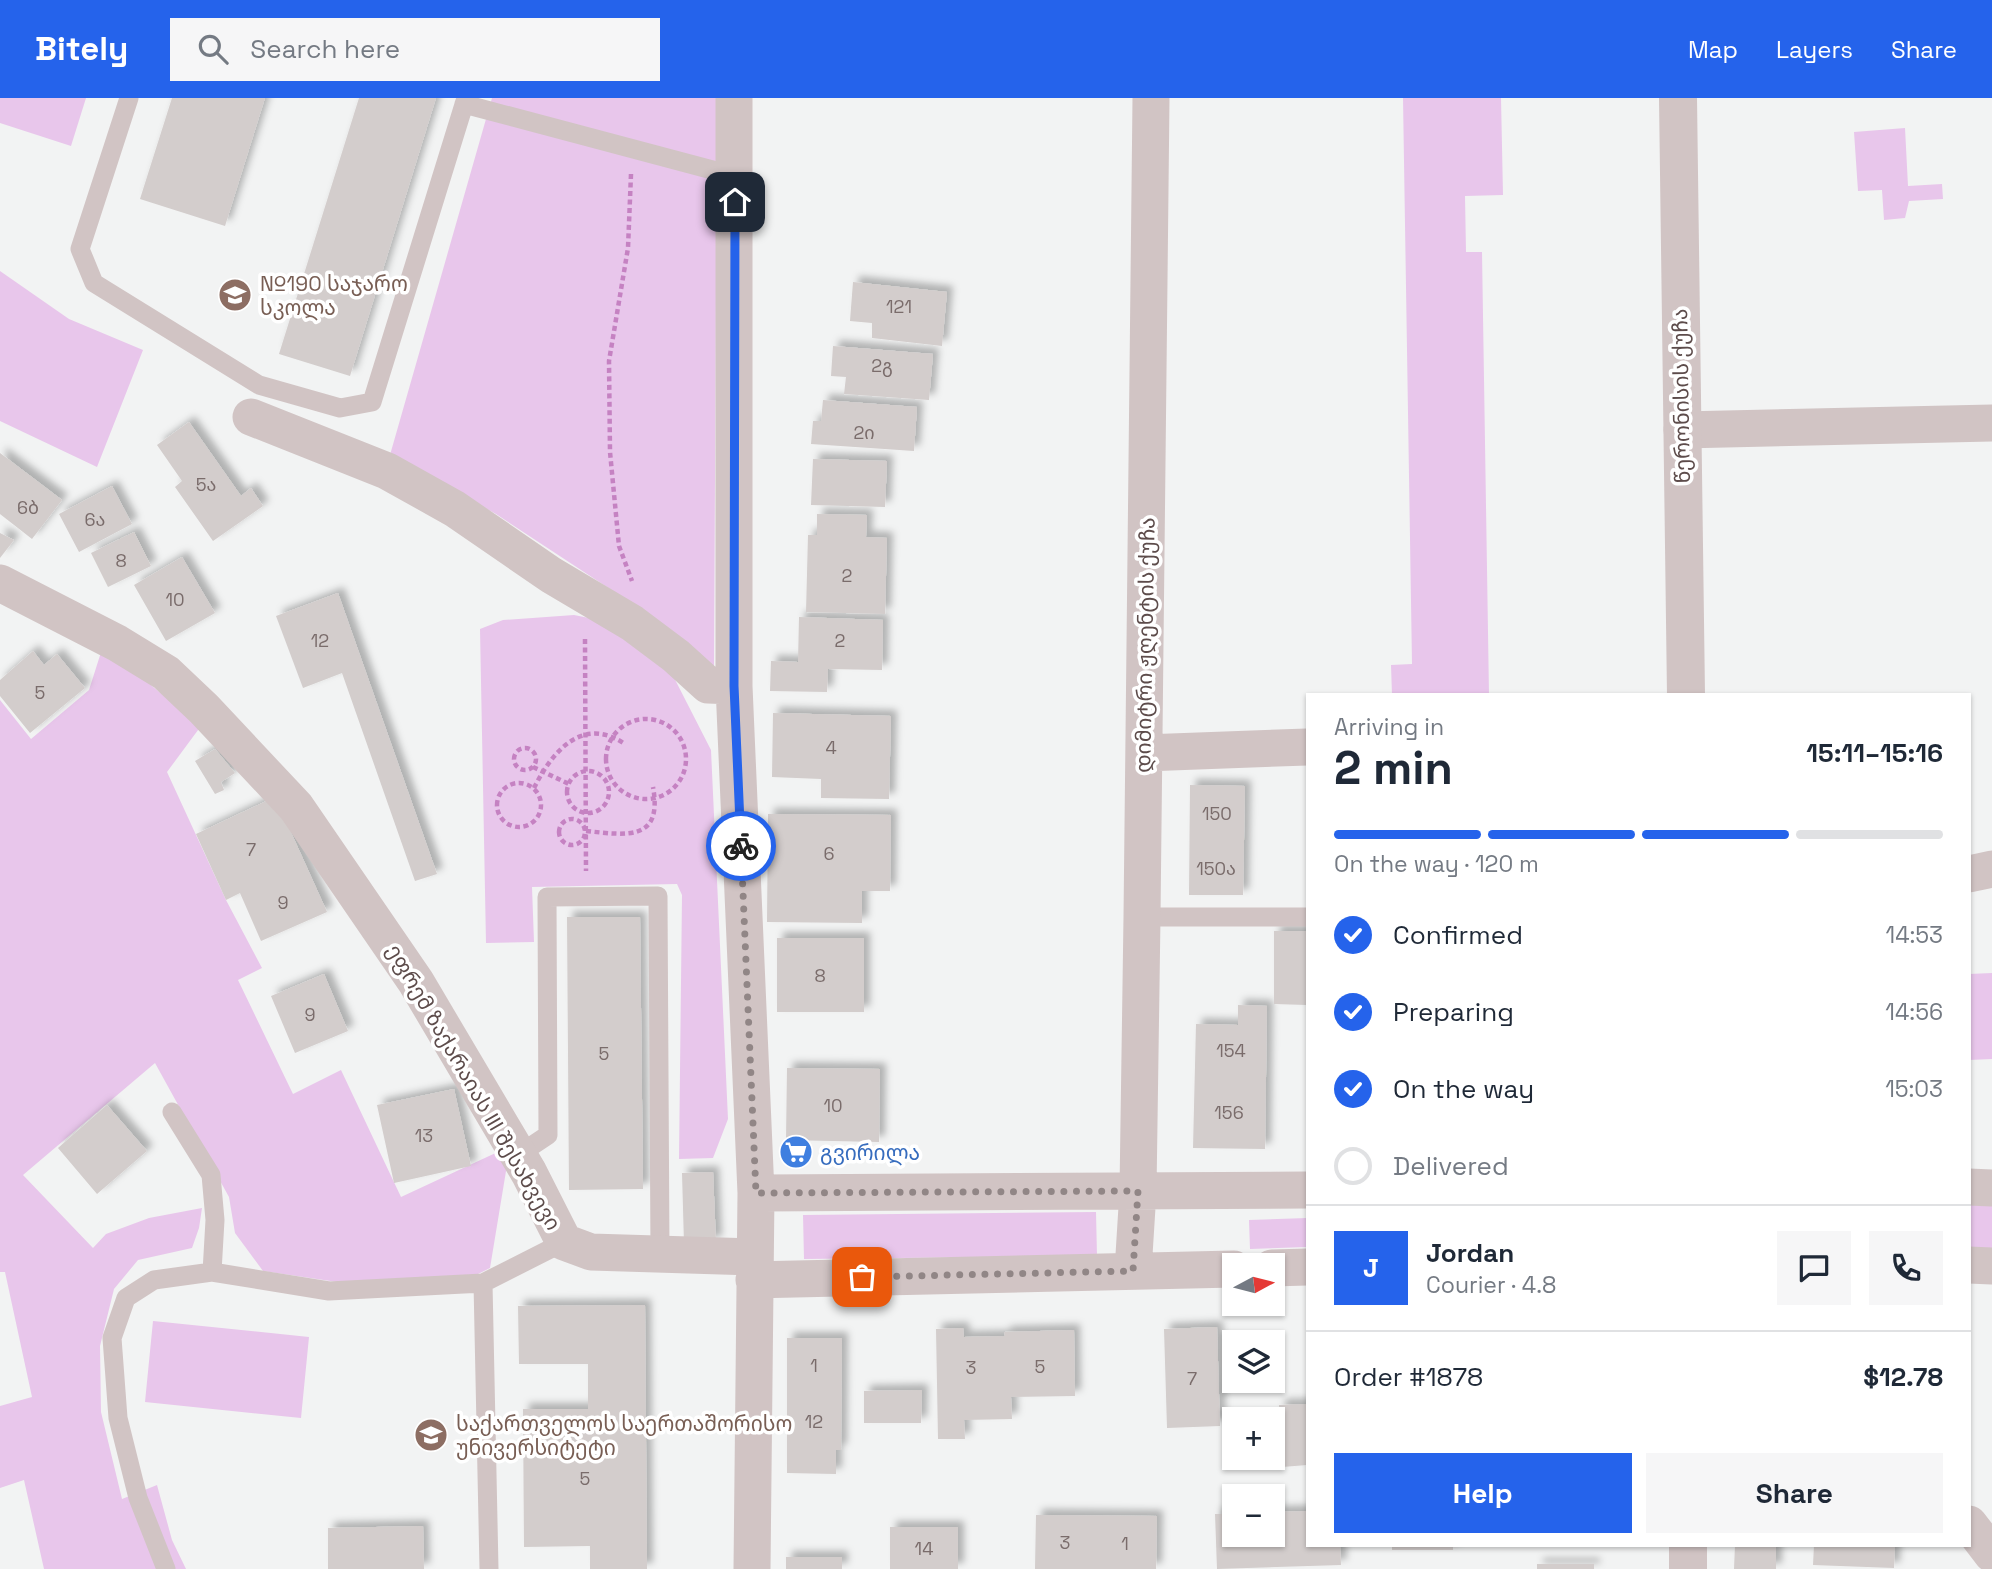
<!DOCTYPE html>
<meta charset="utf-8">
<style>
body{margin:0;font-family:"Space Grotesk","Noto Sans Georgian",sans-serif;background:#f6f6f7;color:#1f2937;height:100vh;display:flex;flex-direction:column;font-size:26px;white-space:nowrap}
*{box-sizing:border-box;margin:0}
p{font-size:23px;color:#747a83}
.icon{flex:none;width:38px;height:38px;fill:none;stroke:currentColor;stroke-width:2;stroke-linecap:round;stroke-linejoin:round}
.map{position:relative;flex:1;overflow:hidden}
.drawer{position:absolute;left:1306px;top:595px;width:665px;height:854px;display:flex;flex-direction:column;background:#fff;border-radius:0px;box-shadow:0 2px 5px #0004}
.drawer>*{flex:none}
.needle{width:46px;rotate:83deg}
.controls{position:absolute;left:1222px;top:1155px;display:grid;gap:14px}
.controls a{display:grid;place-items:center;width:63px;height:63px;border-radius:0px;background:#fff;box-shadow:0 2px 5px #0004;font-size:35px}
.pin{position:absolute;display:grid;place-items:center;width:60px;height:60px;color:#fff;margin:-30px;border-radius:14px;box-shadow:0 4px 10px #0006}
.courier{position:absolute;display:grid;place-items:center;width:70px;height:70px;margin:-35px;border:5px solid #2563eb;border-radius:50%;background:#fff;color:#222;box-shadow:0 2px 9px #0007}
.head em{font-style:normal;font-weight:700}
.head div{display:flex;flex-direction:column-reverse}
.head{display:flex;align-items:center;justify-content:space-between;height:119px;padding:0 28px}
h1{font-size:46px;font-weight:700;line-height:52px}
.bar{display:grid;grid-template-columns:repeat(4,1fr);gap:10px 7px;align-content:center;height:84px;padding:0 28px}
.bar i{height:9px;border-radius:5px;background:#e0e1e3}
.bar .active{background:#2563eb}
.bar p{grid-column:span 4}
.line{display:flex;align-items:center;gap:18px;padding:0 28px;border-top:2px solid #e0e1e3}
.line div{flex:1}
.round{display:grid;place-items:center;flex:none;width:74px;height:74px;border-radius:0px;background:#f6f6f7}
ol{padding:0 28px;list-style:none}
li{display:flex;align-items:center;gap:21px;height:77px}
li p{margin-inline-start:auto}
li .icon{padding:7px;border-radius:50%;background:#2563eb;color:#fff;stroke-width:4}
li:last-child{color:#747a83}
li i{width:38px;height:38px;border:4px solid #e0e1e3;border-radius:50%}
.button{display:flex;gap:14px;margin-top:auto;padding:14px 28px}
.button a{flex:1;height:80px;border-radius:0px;background:#2563eb;color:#fff;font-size:28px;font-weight:700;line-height:80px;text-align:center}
.button a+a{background:#f6f6f7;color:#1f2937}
header{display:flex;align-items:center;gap:42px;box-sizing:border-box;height:98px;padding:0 35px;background:#2563eb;color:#fff}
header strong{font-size:33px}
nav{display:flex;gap:38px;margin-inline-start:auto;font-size:24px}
.search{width:490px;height:63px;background:#f6f6f7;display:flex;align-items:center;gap:18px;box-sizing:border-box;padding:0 24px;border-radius:0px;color:#747a83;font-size:26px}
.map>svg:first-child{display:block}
</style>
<header>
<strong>Bitely</strong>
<div class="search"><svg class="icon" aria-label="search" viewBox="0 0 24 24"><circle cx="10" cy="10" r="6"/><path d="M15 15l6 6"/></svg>Search here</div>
<nav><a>Map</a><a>Layers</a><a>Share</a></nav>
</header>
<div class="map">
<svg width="1992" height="1471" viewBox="0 0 1992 1471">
<defs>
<filter id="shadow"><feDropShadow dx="6" dy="-6" stdDeviation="3.5" flood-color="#0004"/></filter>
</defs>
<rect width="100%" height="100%" fill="#f2f3f3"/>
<!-- green -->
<path fill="#e8c6eb" d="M0,0H86L71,48L0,25Z
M492,0H717L714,572L616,495L496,416L390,357Z
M1403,0H1501L1503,97L1465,98L1466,154H1482L1489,597H1392L1391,567L1412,566Z
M1905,30L1908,88L1942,86L1943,101L1909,103L1905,120L1884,122L1882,92L1858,93L1854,34Z
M0,173L69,221L143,252L97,369L0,323Z
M574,517L614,525L665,562L711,652L728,1021L713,1060L679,1061L682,797L677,786L532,789L534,844L486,845L480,531L503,522Z
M103,548L201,628L167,674L226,802L262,870L238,882L293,996L341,972L401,1099L502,1052L508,1061L490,1170L454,1188L344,1185L263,1173L235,1135L229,1099L155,965L23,1077L93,1150L106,1136L149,1120L202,1110L199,1130L192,1150L138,1162L114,1191L100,1248L101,1314L122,1401L157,1387L172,1442L186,1471H44L24,1382L0,1390V1308L32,1299L5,1174H0V602L31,641L89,592Z
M1992,875V961L1969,962V876Z
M1969,1104L1992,1105V1154L1969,1153Z
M1096,1114L1097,1158L804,1161L803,1117Z
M1307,1120V1149L1250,1151L1249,1122Z
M153,1223L309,1239L301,1320L145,1304Z"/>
<!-- building -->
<path fill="#d3cdcc" filter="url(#shadow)" d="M172,0H265L225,128L140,101Z
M359,0H436L350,278L279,256Z
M853,184L947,194L942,248L872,240V225L850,223Z
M833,248L933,256L929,302L844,296L846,279L831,278Z
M823,302L917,309L914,353L811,346L813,323H821Z
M189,324L241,398L251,390L263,408L213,443L175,389L182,383L157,347Z
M0,355L62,402L32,441L0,416Z
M813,361L887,363L885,409L811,407Z
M112,388L132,426L79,454L59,416Z
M817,416L867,417L866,439L887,440L885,516L806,514L808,437H817Z
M134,434L151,468L108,489L91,455Z
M0,435L14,442L0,460Z
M182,459L215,515L166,543L134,487Z
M338,495L437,776L415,783L342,575L303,590L276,518Z
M799,519L883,522L882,572L828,571L827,594L770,593L771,563L798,564Z
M33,553L44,567L57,556L85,590L30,635L0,598V582Z
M773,615L891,618L889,701L821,700V681L772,679Z
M215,651L235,675L221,684L224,692L215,696L195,663Z
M1190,687L1245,688L1243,797H1189Z
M275,699L327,814L261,843L240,795L226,802L196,736Z
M768,716L891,717L890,793H862V825L767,824Z
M567,819H640L643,1091L569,1092Z
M1274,833H1307V907L1274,906Z
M777,840H864V914H777Z
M324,876L348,933L295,955L271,898Z
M1238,907L1267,908L1265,1051L1193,1050L1196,926L1238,927Z
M787,970L880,971L879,1044L786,1042Z
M454,991L471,1068L394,1085L377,1007Z
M107,1007L147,1053L97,1096L58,1050Z
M713,1074L716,1144L684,1146L682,1075Z
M645,1207L647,1471H590V1448L524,1449L523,1311H588V1266H519L518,1208Z
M1217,1229L1220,1328L1167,1330L1164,1231Z
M963,1230L964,1239L1005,1238L1004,1234L1074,1232L1075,1298L1011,1299L1012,1321L964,1322L965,1341H938L936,1231Z
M787,1240H842L841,1352H836V1376L787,1375Z
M922,1292L921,1325H864V1293Z
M1307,1306V1367L1282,1369L1279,1307Z
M1307,1413V1447H1340L1341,1467L1217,1471L1215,1416H1234V1437H1272V1414Z
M1036,1417L1157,1418L1156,1471H1035Z
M423,1428L424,1471H328V1430Z
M890,1429H958V1471H890Z
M1392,1447H1453V1452H1392Z
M1735,1447H1776V1471H1734Z
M1814,1447H1895L1894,1470L1813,1467Z
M786,1459H842V1471H786Z
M1537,1466H1594V1471H1537Z"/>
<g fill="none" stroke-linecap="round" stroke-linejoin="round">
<!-- path -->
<path stroke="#c582c2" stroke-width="4.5" stroke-dasharray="5 3.5" stroke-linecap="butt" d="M631,76L628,150L609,263L610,354L619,448L632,483
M585,541L586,773
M606 661a40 40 0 1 1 80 0a40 40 0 1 1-80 0Z
M514 661a11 11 0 1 1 22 0a11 11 0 1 1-22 0Z
M533,669L569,686
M567 694a21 21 0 1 1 42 0a21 21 0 1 1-42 0Z
M497 707a22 22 0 1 1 44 0a22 22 0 1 1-44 0Z
M534,690C552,654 582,617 625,646
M559 734a13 13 0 1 1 26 0a13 13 0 1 1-26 0Z
M586,733C626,737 663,744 653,689"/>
<!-- service -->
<path stroke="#d1c4c4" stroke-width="19" d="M129,0L80,151L94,185L259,287L340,310L372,304L466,0
M464,6L735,78
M1142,819H1307
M172,1014L211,1077L215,1122L212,1174
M518,1057L548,1037L547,799L658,798L660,1156
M483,1185L489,1471
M166,1471L138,1400L118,1320L112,1240L126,1200L154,1182L212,1174L329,1193L483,1185L564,1144"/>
<!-- minor -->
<path stroke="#d1c4c4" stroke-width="37" d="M734,0V588L756,1095L752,1471
M251,319L387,373L455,411L551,477L632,525L676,558L708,587L734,588
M1682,332L1992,325
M0,485L117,545L166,575L204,611L296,709L416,884L529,1075L564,1144L591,1154L754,1159
M1144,655L1307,649
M1969,776L1992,771
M1969,1089L1992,1090
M756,1095L1307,1092
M1969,1167L1992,1168
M1272,1170L1307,1169
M1133,1173L1138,1093L1142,819L1151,0
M754,1182L1234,1171
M1969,1426L1992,1456"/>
<!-- tertiary -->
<path stroke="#d1c4c4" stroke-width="38" d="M1678,0L1686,597
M1688,1471V1447"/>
</g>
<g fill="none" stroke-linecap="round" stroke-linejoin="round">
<!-- done -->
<path stroke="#918686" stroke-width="7" stroke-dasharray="0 12.6" d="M741,748L756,1095L1138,1093L1133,1173L862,1179"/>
<!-- route -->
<path stroke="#2563eb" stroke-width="9" d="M735,104L734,588L741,748"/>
</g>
<!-- icons -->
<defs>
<symbol id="school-disc" viewBox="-11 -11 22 22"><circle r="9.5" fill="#8d6e63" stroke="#fff"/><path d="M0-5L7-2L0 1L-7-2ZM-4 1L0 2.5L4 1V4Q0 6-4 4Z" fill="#fff"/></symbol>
<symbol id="supermarket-disc" viewBox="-11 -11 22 22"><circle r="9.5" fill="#3f7fe0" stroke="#fff"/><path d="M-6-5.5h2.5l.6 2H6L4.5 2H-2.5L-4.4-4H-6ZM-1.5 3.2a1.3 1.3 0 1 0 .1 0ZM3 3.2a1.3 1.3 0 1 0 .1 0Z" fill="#fff"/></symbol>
<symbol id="university-disc" viewBox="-11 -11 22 22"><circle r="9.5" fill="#8d6e63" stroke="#fff"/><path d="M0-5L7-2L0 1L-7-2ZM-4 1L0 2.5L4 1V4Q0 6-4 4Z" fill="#fff"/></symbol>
</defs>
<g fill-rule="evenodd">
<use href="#school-disc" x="216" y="178" width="38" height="38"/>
<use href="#supermarket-disc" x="777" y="1035" width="38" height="38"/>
<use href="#university-disc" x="412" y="1318" width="38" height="38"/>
</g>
<g text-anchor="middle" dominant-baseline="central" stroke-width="7" stroke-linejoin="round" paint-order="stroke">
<!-- number labels -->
<g font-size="18" fill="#7a6c6b">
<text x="899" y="208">121</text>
<text x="882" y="267">2გ</text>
<text x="864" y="334">2ი</text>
<text x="206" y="386">5ა</text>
<text x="28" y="409">6ბ</text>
<text x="95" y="421">6ა</text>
<text x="121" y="462">8</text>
<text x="847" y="477">2</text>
<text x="175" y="501">10</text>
<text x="320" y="542">12</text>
<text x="840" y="542">2</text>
<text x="40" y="594">5</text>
<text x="831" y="649">4</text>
<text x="1217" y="715">150</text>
<text x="251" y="751">7</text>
<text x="829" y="755">6</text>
<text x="1216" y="770">150ა</text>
<text x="283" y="804">9</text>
<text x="820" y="877">8</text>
<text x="310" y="916">9</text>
<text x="1231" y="952">154</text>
<text x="604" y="955">5</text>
<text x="833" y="1007">10</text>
<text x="1229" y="1014">156</text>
<text x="424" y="1037">13</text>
<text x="814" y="1267">1</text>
<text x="1040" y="1268">5</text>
<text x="971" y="1269">3</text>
<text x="1192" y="1280">7</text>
<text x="814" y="1323">12</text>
<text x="585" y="1380">5</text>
<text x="1065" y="1444">3</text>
<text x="1125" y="1445">1</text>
<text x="924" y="1450">14</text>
</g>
<!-- education labels -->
<g font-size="21" fill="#785e54" stroke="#fff" text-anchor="start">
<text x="260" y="185">№190 საჯარო<tspan x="260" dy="24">სკოლა</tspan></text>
<text x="456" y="1325">საქართველოს საერთაშორისო<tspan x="456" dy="24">უნივერსიტეტი</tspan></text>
</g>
<!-- street labels -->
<g font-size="21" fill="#5d4c4b" stroke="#fff">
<text transform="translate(1681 298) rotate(-91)">წერონისის ქუჩა</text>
<text transform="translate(1145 547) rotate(-89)">დიმიტრი ჟღენტის ქუჩა</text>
<text transform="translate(474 989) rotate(60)">ეფრემ ზაქარაიას III შესახვევი</text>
</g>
<!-- shop labels -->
<g font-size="21" fill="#366cbe" stroke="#fff" text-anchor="start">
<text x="820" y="1054">გვირილა</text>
</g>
</g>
</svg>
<div class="controls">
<a><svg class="needle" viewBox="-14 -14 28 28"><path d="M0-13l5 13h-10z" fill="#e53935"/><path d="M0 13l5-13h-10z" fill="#747a83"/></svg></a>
<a><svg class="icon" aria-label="layers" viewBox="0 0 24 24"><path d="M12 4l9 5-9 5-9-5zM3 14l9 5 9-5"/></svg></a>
<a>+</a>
<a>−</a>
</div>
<div class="pin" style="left:862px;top:1179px;background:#ea580c"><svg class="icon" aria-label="bag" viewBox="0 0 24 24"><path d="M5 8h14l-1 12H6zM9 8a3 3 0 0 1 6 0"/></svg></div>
<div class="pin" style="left:735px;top:104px;background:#1f2937"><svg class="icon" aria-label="home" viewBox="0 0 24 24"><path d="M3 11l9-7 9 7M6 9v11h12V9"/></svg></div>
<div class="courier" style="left:741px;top:748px"><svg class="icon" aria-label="bike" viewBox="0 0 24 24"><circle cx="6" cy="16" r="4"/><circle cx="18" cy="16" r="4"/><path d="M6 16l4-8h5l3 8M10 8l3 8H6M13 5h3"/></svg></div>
<section class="drawer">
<div class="head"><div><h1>2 min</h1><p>Arriving in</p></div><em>15:11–15:16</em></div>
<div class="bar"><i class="active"></i><i class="active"></i><i class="active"></i><i></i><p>On the way · 120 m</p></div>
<ol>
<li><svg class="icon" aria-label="check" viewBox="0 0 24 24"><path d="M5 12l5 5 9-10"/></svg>Confirmed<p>14:53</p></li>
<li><svg class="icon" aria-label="check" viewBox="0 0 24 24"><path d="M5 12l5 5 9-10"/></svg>Preparing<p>14:56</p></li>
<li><svg class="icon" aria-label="check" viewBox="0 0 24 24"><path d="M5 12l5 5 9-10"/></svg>On the way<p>15:03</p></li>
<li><i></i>Delivered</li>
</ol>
<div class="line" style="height:126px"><b class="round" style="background:#2563eb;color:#fff">J</b><div><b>Jordan</b><p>Courier · 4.8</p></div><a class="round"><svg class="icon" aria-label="chat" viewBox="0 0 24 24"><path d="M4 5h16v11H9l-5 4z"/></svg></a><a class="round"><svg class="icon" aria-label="phone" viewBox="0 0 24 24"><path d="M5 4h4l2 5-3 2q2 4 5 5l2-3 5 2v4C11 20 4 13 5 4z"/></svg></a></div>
<div class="line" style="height:91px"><div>Order #1878</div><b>$12.78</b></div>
<div class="button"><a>Help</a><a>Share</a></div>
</section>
</div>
